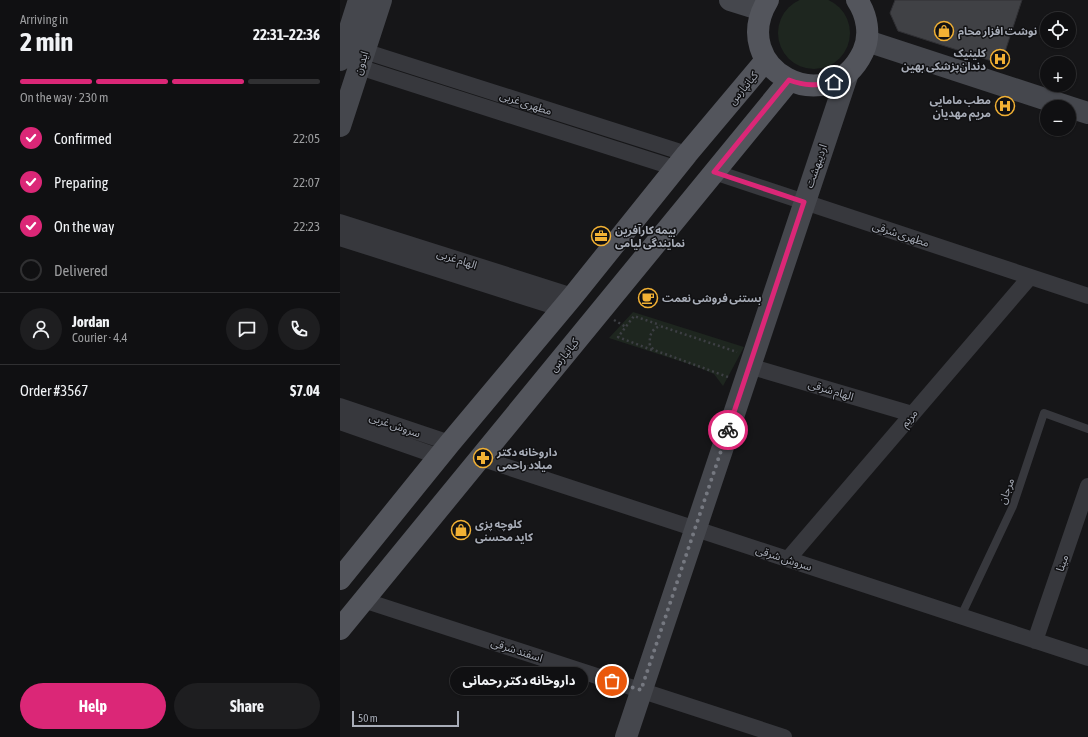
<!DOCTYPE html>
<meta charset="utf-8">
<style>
body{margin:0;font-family:"Asap Condensed","Noto Sans Arabic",sans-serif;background:#1e1e20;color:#f1f3f6;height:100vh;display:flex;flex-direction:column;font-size:15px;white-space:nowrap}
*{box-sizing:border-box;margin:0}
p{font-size:13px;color:#9c9d9f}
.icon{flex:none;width:22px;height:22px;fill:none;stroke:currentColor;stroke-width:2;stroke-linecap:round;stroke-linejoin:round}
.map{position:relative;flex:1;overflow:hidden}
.details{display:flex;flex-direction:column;background:#101012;width:340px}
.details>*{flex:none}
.buttons{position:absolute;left:700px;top:12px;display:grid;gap:8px}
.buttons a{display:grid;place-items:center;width:36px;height:36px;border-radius:50%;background:#101012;box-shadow:0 1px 3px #0004,0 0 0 1px #303032;font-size:20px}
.scale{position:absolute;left:12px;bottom:10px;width:107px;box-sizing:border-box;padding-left:4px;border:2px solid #a8adb8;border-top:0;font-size:11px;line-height:14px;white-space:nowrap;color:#a8adb8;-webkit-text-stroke:3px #111113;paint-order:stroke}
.pin{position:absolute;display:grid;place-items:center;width:34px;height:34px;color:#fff;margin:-17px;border:2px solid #fff;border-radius:50%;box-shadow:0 1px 4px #0007}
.courier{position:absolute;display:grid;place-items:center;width:40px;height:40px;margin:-20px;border:3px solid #db2777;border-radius:50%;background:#fff;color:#222;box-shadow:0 1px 5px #0007}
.bubble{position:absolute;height:28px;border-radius:14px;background:#101012;box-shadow:0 1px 3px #0004,0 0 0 1px #303032;font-size:13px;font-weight:700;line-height:28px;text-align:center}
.headline em{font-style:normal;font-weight:700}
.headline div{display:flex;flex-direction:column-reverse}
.headline{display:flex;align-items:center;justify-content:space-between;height:68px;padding:0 20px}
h1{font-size:26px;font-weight:700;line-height:30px}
.bar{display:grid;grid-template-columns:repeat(4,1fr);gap:6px 4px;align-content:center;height:48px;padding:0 20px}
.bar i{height:5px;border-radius:3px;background:#303032}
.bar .selected{background:#db2777}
.bar p{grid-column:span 4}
.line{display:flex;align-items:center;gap:10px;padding:0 20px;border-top:1px solid #303032}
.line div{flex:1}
.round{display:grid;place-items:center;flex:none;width:42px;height:42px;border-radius:21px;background:#1e1e20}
ol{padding:0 20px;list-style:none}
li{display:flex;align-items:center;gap:12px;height:44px}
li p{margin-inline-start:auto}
li .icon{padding:4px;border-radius:50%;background:#db2777;color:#fff;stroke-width:4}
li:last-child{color:#9c9d9f}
li i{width:22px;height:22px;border:2px solid #303032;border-radius:50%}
.action{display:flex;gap:8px;margin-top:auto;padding:8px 20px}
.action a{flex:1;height:46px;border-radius:24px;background:#db2777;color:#fff;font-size:16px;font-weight:700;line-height:46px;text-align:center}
.action a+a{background:#1e1e20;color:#f1f3f6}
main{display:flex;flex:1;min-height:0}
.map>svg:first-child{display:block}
</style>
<main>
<section class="details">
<div class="headline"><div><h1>2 min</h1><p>Arriving in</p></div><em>22:31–22:36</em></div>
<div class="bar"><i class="selected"></i><i class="selected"></i><i class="selected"></i><i></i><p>On the way · 230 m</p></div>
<ol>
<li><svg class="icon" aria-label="check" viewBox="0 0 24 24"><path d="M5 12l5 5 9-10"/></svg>Confirmed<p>22:05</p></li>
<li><svg class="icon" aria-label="check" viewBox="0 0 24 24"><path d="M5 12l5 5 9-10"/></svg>Preparing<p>22:07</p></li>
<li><svg class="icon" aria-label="check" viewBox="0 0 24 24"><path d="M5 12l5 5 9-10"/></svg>On the way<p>22:23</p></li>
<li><i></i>Delivered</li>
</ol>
<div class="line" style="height:72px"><a class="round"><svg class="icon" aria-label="person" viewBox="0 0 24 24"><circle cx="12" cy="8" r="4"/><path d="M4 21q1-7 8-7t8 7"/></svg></a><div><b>Jordan</b><p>Courier · 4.4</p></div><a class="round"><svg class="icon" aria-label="chat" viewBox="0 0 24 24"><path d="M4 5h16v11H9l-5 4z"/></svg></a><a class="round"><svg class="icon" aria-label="phone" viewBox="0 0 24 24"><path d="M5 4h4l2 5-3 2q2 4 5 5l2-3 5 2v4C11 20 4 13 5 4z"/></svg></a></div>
<div class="line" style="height:52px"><div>Order #3567</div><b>$7.04</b></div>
<div class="action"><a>Help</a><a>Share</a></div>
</section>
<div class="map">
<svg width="748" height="737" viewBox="0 0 748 737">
<rect width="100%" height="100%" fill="#161618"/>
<!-- green -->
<path fill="#1e261f" d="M438 33a36 36 0 1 1 72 0a36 36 0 1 1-72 0Z
M293,312L404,347L383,386L374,374L355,366L269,338Z"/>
<!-- building -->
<path fill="#404145" stroke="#303034" d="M555,0H682L661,64L558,31L550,13Z"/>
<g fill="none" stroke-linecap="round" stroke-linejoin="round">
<!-- path -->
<path stroke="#3d3f44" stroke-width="2.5" stroke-dasharray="2 3" stroke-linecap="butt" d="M274,320L286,327
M312,350L278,337L294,316L320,325
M388,377L314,350L310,346C309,336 311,329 320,326L397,352"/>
<!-- lane -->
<path stroke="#37383d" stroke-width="8" d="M621,616L673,506L704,413L748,429"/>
<!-- street -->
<path stroke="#37383d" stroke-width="16" d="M24,51L347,154
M19,67L335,168
M374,172L748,296
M0,222L233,296
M0,238L222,309
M409,366L572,414
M0,406L110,443
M0,422L100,457
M140,458L748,658
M448,559L690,277
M23,600L444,737
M695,641L748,486"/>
<!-- secondary -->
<path stroke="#45474d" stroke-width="22" d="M390,0L422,10
M527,41L729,107
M0,60L19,0
M729,107L748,113
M0,126L41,0
M286,737L508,73"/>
<!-- primary -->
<path stroke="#53555c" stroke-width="22" d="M428,0C386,69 489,123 523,52C531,35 527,15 517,0
M0,579L110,443L233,296L347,154L426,60
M0,629L449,81"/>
</g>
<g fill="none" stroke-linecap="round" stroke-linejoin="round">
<!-- done -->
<path stroke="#757880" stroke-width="4" stroke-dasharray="0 7.2" d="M272,681L301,690L388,430"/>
<!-- route -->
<path stroke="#db2777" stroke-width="5" d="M388,430L464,202L374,172L449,80C465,86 478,86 494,82"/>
</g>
<!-- icons -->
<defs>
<symbol id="shop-ring" viewBox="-11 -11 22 22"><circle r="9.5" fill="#111113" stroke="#f2b134" stroke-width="1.5"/><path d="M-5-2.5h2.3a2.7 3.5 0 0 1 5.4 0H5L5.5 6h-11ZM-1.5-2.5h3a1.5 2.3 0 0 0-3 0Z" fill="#f2b134"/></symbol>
<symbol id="hospital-ring" viewBox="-11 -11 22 22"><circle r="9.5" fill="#111113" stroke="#f2b134" stroke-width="1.5"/><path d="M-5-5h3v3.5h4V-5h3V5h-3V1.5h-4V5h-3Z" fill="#f2b134"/></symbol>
<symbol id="office-ring" viewBox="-11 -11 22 22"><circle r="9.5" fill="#111113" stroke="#f2b134" stroke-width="1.5"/><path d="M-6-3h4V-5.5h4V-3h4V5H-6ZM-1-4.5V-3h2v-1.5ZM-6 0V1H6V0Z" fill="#f2b134"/></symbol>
<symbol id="cafe-ring" viewBox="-11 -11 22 22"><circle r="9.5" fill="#111113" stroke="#f2b134" stroke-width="1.5"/><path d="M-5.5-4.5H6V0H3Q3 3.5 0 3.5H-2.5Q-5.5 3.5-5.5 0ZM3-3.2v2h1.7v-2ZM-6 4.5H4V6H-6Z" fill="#f2b134"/></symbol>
<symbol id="pharmacy-ring" viewBox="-11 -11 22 22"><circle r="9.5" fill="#111113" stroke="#f2b134" stroke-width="1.5"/><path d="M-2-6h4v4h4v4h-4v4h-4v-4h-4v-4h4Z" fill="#f2b134"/></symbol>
</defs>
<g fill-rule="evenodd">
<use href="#shop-ring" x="593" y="20" width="22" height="22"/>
<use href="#hospital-ring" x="649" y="48" width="22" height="22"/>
<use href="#hospital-ring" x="654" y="95" width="22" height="22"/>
<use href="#office-ring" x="250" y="225" width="22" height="22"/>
<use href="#cafe-ring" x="297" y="287" width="22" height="22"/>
<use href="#pharmacy-ring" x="132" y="447" width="22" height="22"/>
<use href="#shop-ring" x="110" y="519" width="22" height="22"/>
</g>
<g text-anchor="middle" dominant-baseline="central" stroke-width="3" stroke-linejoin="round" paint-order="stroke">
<!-- poi labels -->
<g font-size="11" font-weight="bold" fill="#a8adb8" stroke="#111113" text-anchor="start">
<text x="618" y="31">نوشت افزار محام</text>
<text x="646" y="53" text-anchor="end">کلینیک<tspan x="646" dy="13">دندان‌پزشکی بهین</tspan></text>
<text x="651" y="100" text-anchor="end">مطب مامایی<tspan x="651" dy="13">مریم مهدیان</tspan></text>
<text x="275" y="230">بیمه کارآفرین<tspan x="275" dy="13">نمایندگی لیامی</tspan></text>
<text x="322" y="298">بستنی فروشی نعمت</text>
<text x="157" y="452">داروخانه دکتر<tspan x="157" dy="13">میلاد راحمی</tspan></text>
<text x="135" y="524">کلوچه پزی<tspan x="135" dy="13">کاید محسنی</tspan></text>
</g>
<!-- street labels -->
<g font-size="11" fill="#a8adb8" stroke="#111113">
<text transform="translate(21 63) rotate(-72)">ایدون</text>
<text transform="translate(403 88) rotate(-50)">کیانپارس</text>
<text transform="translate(186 103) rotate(18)">مطهری غربی</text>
<text transform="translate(476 166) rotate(-71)">اردیبهشت</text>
<text transform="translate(561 234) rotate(18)">مطهری شرقی</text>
<text transform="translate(117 259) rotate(18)">الهام غربی</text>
<text transform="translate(224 355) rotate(-51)">کیانپارس</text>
<text transform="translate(491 390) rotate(17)">الهام شرقی</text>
<text transform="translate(569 418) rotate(-49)">مریم</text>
<text transform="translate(55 425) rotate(19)">سروش غربی</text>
<text transform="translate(666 491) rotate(-70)">مرجان</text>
<text transform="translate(444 558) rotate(18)">سروش شرقی</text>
<text transform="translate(722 563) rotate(-71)">مینا</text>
<text transform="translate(177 650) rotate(18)">اسفند شرقی</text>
</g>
</g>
</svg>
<div class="buttons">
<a><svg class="icon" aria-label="locate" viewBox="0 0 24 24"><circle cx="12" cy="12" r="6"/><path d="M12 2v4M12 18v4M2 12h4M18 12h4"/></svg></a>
<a>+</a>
<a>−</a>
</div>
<div class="scale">50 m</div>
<div class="pin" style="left:272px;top:681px;background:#ea580c"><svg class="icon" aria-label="bag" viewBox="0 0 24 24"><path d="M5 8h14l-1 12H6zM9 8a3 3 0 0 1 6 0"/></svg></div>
<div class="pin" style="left:494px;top:82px;background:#1f2937"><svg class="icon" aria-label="home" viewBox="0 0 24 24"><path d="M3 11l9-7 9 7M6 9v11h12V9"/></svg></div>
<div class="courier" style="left:388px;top:430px"><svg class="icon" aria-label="bike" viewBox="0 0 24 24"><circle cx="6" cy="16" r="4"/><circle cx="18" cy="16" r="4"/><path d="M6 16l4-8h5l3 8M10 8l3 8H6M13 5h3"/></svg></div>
<div class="bubble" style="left:110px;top:667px;width:138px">داروخانه دکتر رحمانی</div>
</div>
</main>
